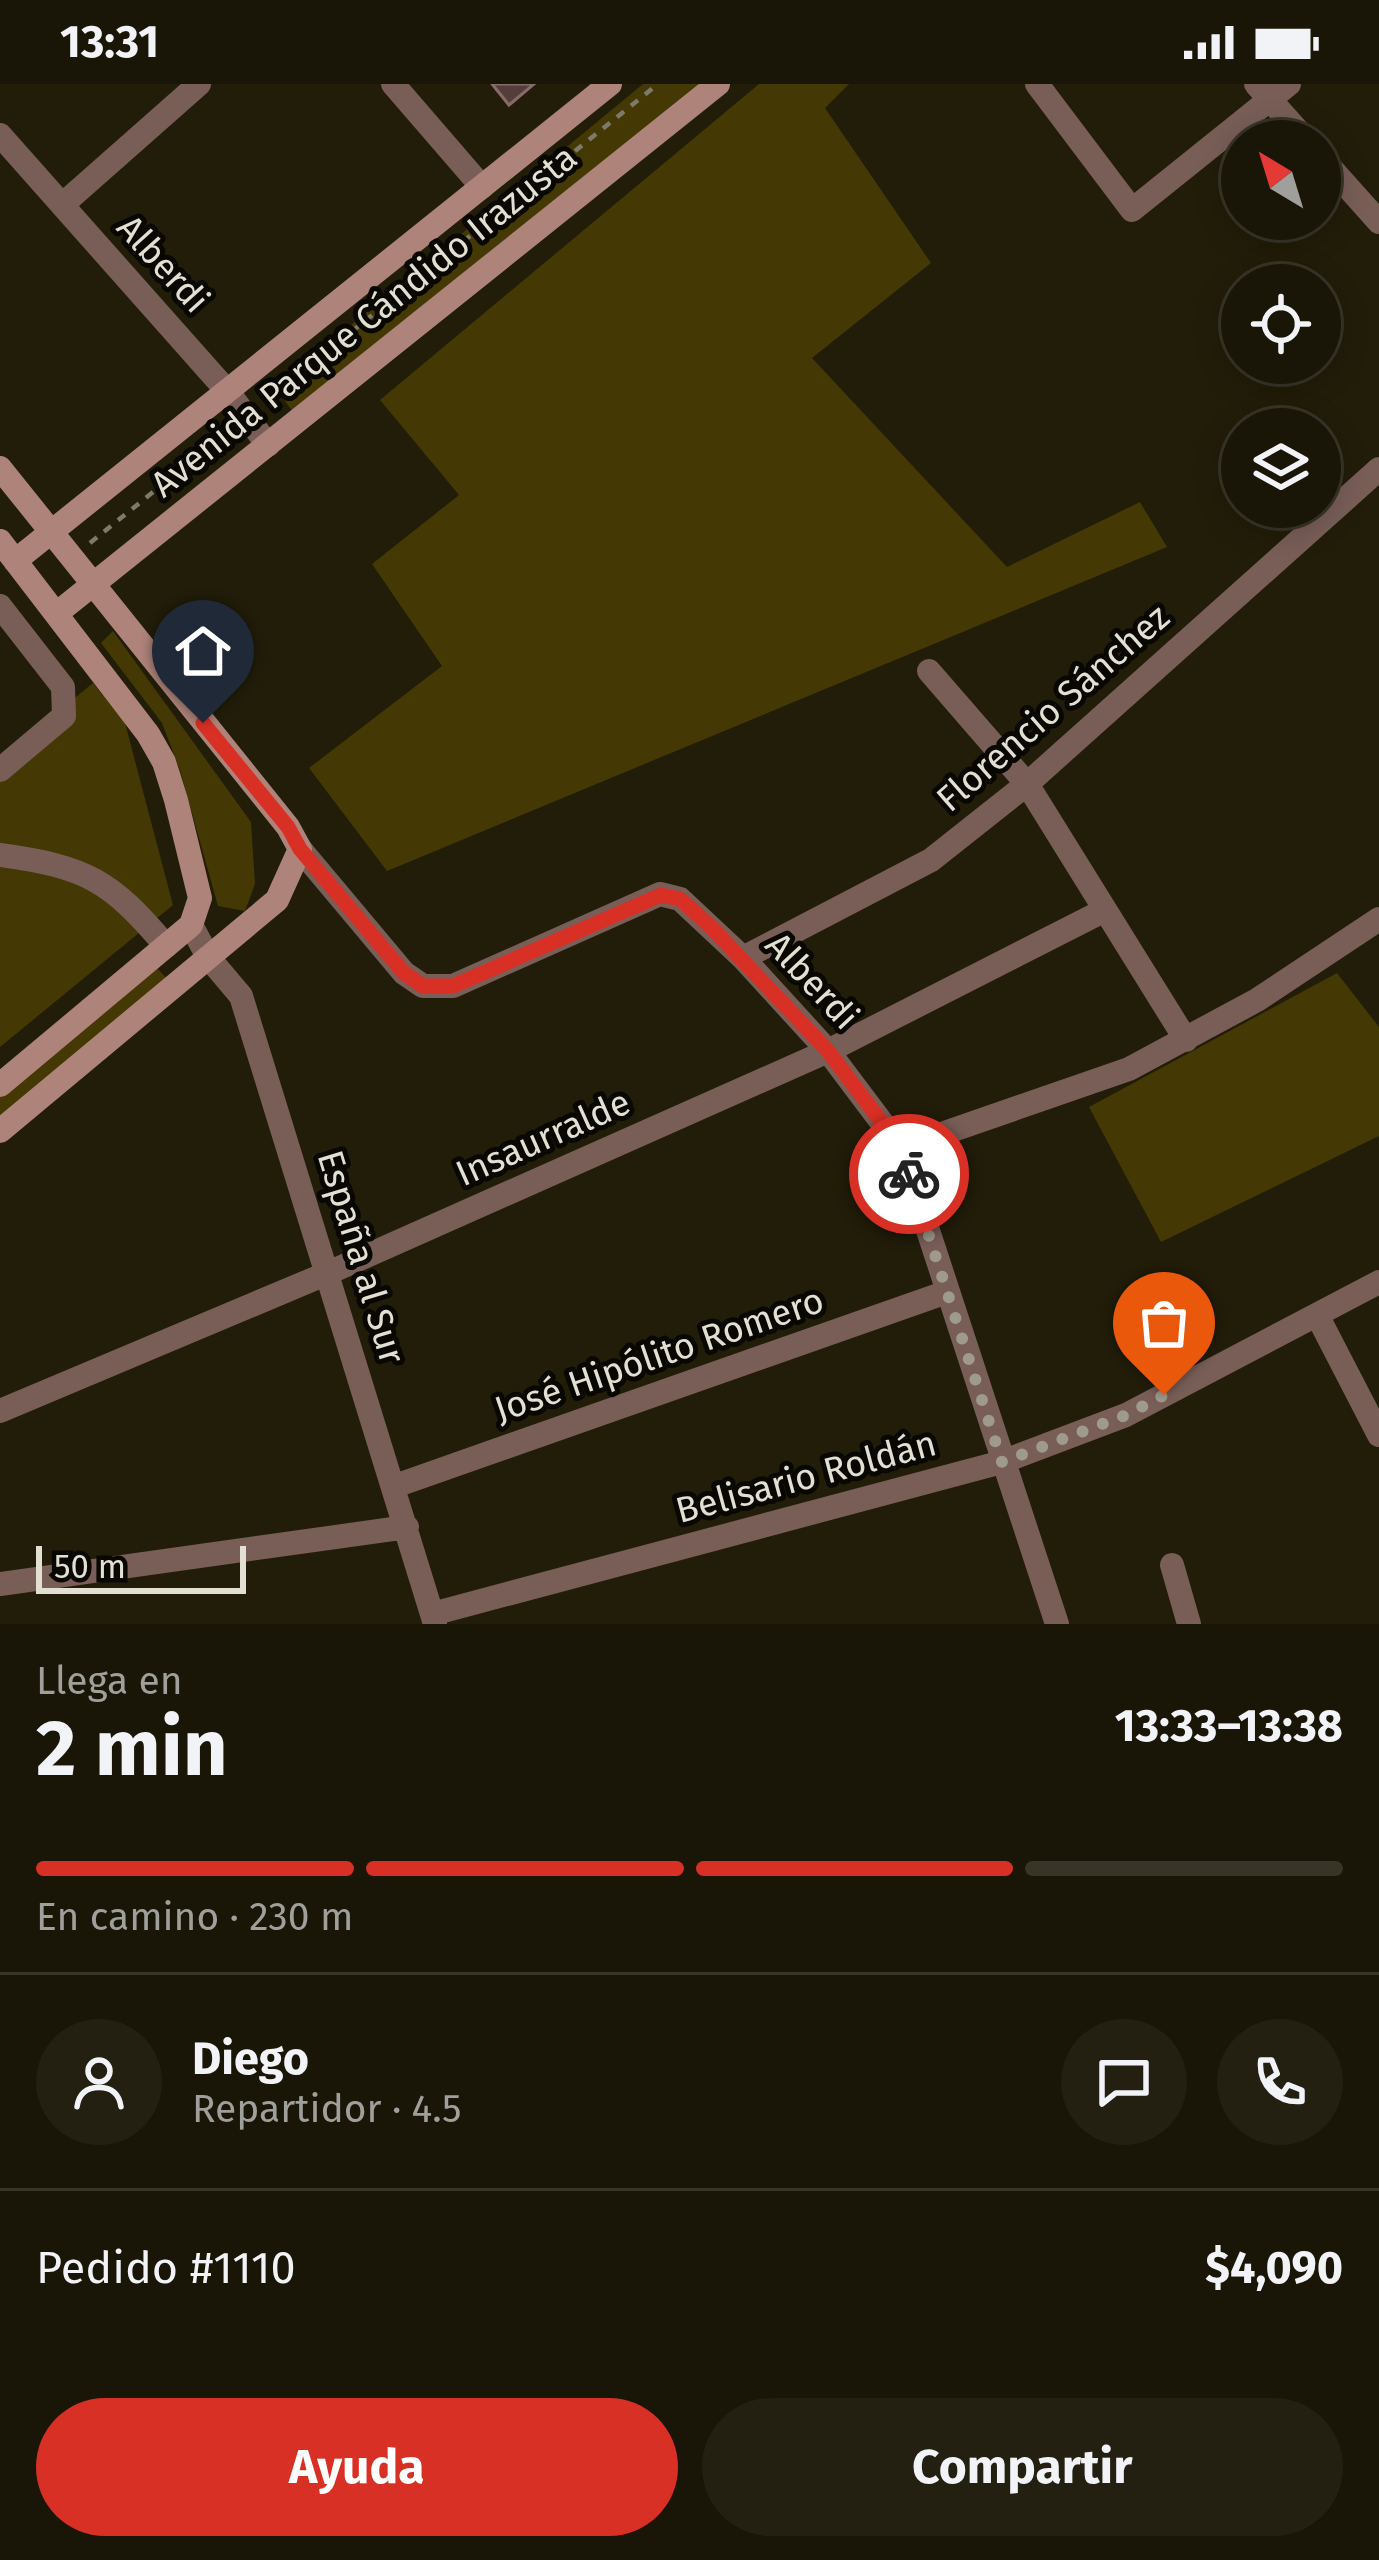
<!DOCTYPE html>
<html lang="es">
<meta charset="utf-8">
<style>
body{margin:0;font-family:"Fira Sans",sans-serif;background:#231f11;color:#f1f3f6;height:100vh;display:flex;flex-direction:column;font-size:45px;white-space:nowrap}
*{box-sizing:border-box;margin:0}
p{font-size:39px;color:#9f9f9b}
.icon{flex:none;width:66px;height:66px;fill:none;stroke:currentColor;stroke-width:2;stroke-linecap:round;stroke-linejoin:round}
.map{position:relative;height:1540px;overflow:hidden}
.details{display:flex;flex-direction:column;background:#1a1607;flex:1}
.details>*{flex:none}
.needle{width:78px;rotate:322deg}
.buttons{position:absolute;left:1221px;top:36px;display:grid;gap:24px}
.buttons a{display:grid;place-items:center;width:120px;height:120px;border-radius:50%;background:#1a1607;box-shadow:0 6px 30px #0003,0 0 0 3px #383528;font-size:60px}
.scale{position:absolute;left:36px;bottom:30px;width:210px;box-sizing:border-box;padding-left:12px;border:6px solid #e2dfd3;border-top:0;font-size:33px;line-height:42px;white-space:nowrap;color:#e2dfd3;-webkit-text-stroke:9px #090702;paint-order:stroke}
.pin{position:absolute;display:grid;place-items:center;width:102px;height:102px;color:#fff;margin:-123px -51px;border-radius:50% 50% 50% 0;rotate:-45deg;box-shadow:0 0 12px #0007}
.pin .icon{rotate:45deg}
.courier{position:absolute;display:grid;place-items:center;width:120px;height:120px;margin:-60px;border:9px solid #d93025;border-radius:50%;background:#fff;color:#222;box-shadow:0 3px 15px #0007}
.head em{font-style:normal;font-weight:700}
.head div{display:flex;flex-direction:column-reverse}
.head{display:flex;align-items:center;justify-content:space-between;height:204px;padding:0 36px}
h1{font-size:78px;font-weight:700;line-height:90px}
.bar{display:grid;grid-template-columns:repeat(4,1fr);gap:18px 12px;align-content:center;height:144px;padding:0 36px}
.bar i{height:15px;border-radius:9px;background:#383528}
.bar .active{background:#d93025}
.bar p{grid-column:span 4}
.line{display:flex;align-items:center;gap:30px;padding:0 36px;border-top:3px solid #383528}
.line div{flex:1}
.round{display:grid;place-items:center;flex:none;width:126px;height:126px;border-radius:63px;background:#231f11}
.action{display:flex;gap:24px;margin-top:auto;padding:24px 36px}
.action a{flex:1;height:138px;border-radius:72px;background:#d93025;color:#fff;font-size:48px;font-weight:700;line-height:138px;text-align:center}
.action a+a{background:#231f11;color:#f1f3f6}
.status{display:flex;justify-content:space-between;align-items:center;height:84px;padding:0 60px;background:#1a1607;direction:ltr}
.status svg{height:33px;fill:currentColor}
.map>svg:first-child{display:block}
</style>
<div class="status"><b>13:31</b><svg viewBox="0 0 49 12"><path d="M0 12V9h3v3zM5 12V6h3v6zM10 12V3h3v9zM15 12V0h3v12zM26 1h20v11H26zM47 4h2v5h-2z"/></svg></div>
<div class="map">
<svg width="1379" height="1540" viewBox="0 0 1379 1540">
<rect width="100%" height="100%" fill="#221d09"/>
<!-- green -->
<path fill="#443805" d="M643,0H711L303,341L275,304Z
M759,0H849L825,24L931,179L812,274L1007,483L1140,418L1167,463L387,787L309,684L442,582L372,480L459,411L380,316Z
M113,547L251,738L255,800L245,827L218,822L180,686L162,639L101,559Z
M93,599L125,639L173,821L0,963V675Z
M156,883L169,897L0,1038V1013Z
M1337,889L1379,943V1052L1161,1158L1089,1023Z"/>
<!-- building -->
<path fill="#553d3b" stroke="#866c69" stroke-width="3" d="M492,0H534L509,21Z"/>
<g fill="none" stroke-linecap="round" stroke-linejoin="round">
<!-- path -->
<path stroke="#7e7a69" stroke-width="4.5" stroke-dasharray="9 9" stroke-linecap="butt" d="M267,316L658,0
M90,459L226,349"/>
<!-- street -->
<path stroke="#795e58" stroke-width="24" d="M393,0L482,103
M1037,0L1132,126L1289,0
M1256,0L1307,57
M0,51L228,308L268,361
M1320,72L1379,138
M62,121L199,0
M0,522L63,603L64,632L0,686
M929,587L1027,700L1186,956
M300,765L404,889L423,902H453L660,810L680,815L743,874L828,967L901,1064L1057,1540
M0,771C87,783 110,796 166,862
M191,841L208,873L241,912L435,1540
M743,874L931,776L1027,700L1379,385
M901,1064L1129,985L1257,916L1379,835
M1317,1231L1379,1351
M0,1327L328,1189L828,967L1105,826
M395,1402L947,1208
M1172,1481L1189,1540
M0,1500L407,1443
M432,1530L1002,1378L1126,1331L1379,1198"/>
<!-- secondary -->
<path stroke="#ae837a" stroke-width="24" d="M0,384L288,743L300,765L277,816L0,1047
M0,457L148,650L164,678L176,716L200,814L191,841L0,1001
M15,477L610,0
M56,530L718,0"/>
</g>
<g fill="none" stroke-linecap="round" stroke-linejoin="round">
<!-- done -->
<path stroke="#9f9b8c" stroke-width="12" stroke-dasharray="0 21.6" d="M909,1090L1002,1378L1126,1331L1164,1311"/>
<!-- route -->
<path stroke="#d93025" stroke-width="15" d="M203,639L288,743L300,765L404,889L423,902H453L661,811L680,815L712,844L828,967L901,1064L909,1090"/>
</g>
<g text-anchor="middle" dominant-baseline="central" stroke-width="10" stroke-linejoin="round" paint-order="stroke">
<!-- street labels -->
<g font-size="36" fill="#e2dfd3" stroke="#090702">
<text transform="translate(163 180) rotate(48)">Alberdi</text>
<text transform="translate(364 237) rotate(-39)">Avenida Parque Cándido Irazusta</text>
<text transform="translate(1053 624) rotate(-41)">Florencio Sánchez</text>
<text transform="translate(812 897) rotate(47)">Alberdi</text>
<text transform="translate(543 1054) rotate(-24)">Insaurralde</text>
<text transform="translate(361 1173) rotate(73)">España al Sur</text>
<text transform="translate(659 1271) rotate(-19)">José Hipólito Romero</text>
<text transform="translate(806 1393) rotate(-15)">Belisario Roldán</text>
</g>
</g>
</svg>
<div class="buttons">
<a><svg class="needle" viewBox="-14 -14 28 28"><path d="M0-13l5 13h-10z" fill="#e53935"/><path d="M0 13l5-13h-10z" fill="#9f9f9b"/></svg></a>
<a><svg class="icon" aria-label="locate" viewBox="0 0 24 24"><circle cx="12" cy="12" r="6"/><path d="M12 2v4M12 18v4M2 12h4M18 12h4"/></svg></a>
<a><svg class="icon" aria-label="layers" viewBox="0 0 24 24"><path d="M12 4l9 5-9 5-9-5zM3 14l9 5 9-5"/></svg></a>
</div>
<div class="scale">50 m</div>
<div class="pin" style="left:1164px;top:1311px;background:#ea580c"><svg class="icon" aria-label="bag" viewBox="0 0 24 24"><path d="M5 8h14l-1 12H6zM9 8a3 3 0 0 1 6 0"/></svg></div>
<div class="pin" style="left:203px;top:639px;background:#1f2937"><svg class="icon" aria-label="home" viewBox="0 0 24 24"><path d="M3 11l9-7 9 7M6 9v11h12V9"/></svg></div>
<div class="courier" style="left:909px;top:1090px"><svg class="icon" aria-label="bike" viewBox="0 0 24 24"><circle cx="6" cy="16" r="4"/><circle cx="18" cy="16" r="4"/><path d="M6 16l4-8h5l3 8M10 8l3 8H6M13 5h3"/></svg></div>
</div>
<section class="details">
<div class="head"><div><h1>2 min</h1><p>Llega en</p></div><em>13:33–13:38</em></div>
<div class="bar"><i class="active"></i><i class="active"></i><i class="active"></i><i></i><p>En camino · 230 m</p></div>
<div class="line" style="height:216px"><a class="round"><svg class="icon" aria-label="person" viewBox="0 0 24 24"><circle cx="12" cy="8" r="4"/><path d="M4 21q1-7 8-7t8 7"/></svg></a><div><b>Diego</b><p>Repartidor · 4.5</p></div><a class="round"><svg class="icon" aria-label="chat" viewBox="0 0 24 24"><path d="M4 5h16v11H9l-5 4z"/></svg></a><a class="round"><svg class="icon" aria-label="phone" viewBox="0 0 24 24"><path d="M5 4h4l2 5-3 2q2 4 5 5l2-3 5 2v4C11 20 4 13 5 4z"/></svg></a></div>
<div class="line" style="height:156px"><div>Pedido #1110</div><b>$4,090</b></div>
<div class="action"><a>Ayuda</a><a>Compartir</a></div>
</section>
